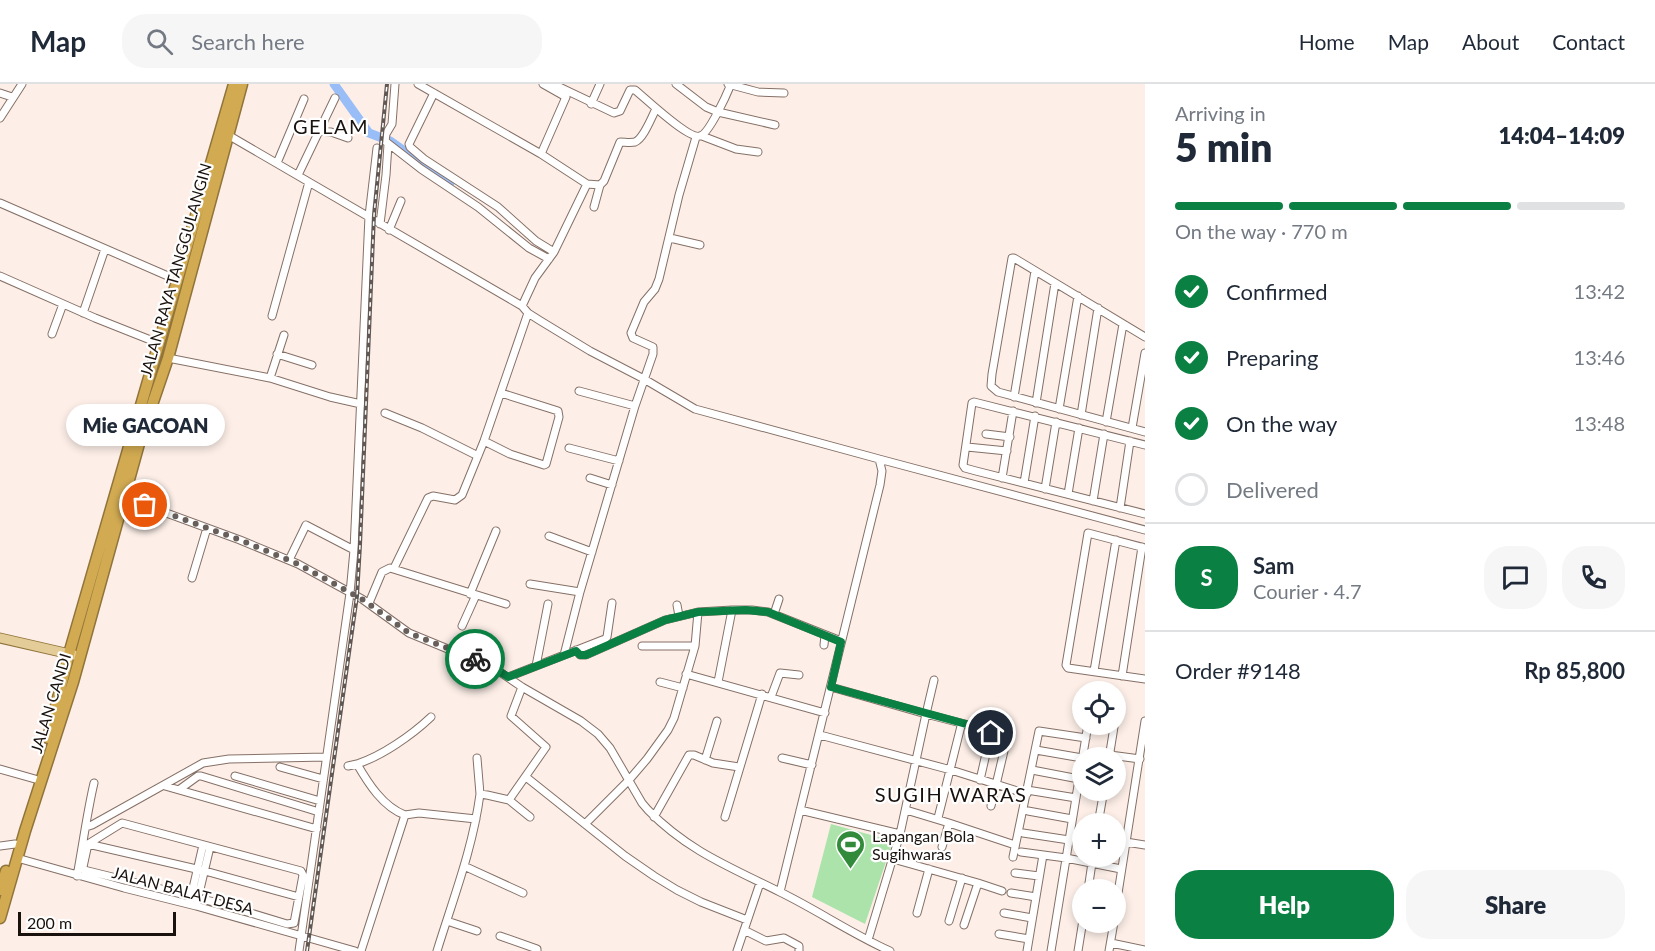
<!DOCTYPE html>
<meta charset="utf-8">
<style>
body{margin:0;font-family:Lato,sans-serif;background:#f6f6f7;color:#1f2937;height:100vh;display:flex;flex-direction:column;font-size:22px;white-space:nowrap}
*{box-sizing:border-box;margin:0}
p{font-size:20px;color:#747a83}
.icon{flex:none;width:33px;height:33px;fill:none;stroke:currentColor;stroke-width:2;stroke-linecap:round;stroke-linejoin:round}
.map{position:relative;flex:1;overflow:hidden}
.drawer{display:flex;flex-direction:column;background:#fff;width:510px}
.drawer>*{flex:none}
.fabs{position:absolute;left:1072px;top:597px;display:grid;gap:12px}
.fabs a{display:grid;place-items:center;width:54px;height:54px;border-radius:50%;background:#fff;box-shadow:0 3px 9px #0003;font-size:30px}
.scale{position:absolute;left:18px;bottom:15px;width:158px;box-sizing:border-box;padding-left:6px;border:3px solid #19110d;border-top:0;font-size:16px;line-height:21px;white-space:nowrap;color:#19110d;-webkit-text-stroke:4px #fff;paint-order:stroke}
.pin{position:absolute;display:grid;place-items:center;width:51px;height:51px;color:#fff;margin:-26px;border:3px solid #fff;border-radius:50%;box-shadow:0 2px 6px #0007}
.courier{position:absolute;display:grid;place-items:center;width:60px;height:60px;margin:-30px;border:4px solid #0b8043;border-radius:50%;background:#fff;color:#222;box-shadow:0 2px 8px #0007}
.bubble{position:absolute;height:42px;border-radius:21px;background:#fff;box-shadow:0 3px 9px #0003;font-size:20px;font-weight:800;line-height:42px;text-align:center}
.headline em{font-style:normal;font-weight:800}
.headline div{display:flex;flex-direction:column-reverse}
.headline{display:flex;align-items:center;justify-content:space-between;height:102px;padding:0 30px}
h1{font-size:39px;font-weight:800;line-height:45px}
.bar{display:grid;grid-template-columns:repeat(4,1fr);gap:9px 6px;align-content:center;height:72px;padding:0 30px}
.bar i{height:8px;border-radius:4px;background:#e0e1e3}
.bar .active{background:#0b8043}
.bar p{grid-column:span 4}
.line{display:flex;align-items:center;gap:15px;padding:0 30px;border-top:2px solid #e0e1e3}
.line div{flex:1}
.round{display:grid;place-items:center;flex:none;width:63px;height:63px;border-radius:24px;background:#f6f6f7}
ol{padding:0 30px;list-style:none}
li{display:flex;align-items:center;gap:18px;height:66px}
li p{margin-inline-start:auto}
li .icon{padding:6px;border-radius:50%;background:#0b8043;color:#fff;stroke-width:4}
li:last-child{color:#747a83}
li i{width:33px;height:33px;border:3px solid #e0e1e3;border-radius:50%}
.action{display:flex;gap:12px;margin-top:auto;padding:12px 30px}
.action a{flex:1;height:69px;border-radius:24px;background:#0b8043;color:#fff;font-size:24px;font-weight:800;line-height:69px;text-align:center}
.action a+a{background:#f6f6f7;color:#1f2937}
header{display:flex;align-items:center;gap:36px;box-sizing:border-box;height:84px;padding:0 30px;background:#fff;border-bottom:2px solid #e0e1e3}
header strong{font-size:28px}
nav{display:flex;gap:33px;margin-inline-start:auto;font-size:21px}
.search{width:420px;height:54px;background:#f6f6f7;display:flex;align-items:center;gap:15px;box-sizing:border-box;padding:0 21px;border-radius:24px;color:#747a83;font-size:22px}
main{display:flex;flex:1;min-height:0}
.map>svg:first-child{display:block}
</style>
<header>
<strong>Map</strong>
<div class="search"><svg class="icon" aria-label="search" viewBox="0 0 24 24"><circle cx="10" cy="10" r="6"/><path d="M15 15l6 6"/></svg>Search here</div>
<nav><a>Home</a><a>Map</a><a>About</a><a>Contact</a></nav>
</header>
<main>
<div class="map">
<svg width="1145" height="867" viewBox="0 0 1145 867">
<rect width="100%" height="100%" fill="#fdefe8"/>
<!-- green -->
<path fill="#abe3aa" d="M831,740L893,757L865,840L812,813Z"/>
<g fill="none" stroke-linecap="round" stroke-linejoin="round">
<!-- river -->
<path stroke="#98bdf7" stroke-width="9" d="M334,0L369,49L390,57L450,99"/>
<defs>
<path id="minor" d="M395,0L392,40L386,50L385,57L421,85L478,123L529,164L549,175
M418,0L541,70L587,100L600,101L604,97L620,58C625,58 630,59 635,58C644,54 651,34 656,25
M553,0L614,29L620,27L630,6H635C645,14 689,56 700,52C709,50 727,10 731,0
M676,0L706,23L718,28L775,41
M728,0L758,8L784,9
M0,9L12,13
M434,9L409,60L410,63L424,75L498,123L536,157L554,168
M591,20L600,0
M0,34L22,0
M318,47L331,48L348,54
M228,51L522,222L528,229L539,236L590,267L644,295L695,325L879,375L882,387L880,401L780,808
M702,52L736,65L758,68
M541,70L566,13L543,0
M277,79L304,15
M298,91L335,14
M0,119L177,196
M594,123L600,101
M380,140L386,91L388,60
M389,146L401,117
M670,154L700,161
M0,192L95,234L158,259
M522,222L535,194L554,168L587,100
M83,229L105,165
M272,232L309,98
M52,250L63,220
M1145,253L1014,174H1012L992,290L991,302L998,308L1145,348
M277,270L312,281
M168,274L270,294L330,313L361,320
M270,294L284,251
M579,307L635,322
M1014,313L1035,187
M1036,319L1055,199
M1059,325L1078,212
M385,329L422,344L478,372
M1081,331L1098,224
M1106,338L1123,240
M1132,344L1145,269
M986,350L1010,353
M484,357L510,370L544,381L546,380L559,333L558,327L501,309
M1145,361L974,318L972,319L963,381L965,384L976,387L1145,430
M967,363L1007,367
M569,364L619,377
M879,375L1145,446
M590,394L612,401
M1002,394L1013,327
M1024,399L1035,332
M1045,405L1056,338
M1068,410L1079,344
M120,412L240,456L298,480L362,515L409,549L494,584L522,603L581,637L598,650L610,664L642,719L648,726C688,767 730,783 780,808C817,826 852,850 890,867
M1093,417L1104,350
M1120,424L1130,357
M549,452L592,468
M1145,464L1088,449L1066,581L1068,584L1145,595
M289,476L306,441L354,466
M394,484L428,414L433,412L455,416L462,411L484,357L528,229
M192,494L207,444
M530,500L580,508
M470,510L496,447
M369,519L382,488L390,484L506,520
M677,521L679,532
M774,530L779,515
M462,542L476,511
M824,561L825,551
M642,562H695
M576,566L580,571H586L665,536L698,528L732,526H752L768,528L841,557
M564,571L580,508L635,322L653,270V263L633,254L631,249L644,218L655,205L659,195L679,111L696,53
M536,582L548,520
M1094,587L1116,456
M686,590L825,629
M1122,592L1142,463
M508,593L605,555L607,553L612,519
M660,598L683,604
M718,598L732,526
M831,603L926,630L934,596
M771,613L780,589L799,591
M1107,640L1112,641L1114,643L1109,674
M820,651L951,686L1027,710
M1036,666L1082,674
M1110,671L1140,675
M477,674L480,710
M782,674L812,681
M705,676L717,637
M348,682L357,680
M280,683L323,695
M0,685L35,695
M1032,686L1079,695
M235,692L320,717
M526,693L625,772L654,792L677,806L701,818L747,836
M165,702L317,745
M180,705L198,692H201L319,728
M1027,706L1076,714
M509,716L530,733
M991,722L1004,667
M800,726L900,750
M906,726L949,739L942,763
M1028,727L1072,735
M405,731C383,723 368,699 357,680C382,672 412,651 431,633
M654,733L689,671H694L713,679L739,683
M725,733L762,610
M938,734L961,642
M122,739L301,787L303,791L294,839L287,840L214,818L84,786L83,783L88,760Z
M949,739L1015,761
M585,740L629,696L647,675L668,646L674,634L695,562L698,528
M1098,740L1104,706
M86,743L92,741L203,679L229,675L326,673
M1023,749L1069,756
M1126,758L1145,761
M88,760L205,787L299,813
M0,762L15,760
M1021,768L1066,774L1121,785
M1013,773L1039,647L1086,654
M17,774L124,804L196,822L355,867
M893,775L978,799L964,841
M464,782L523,809
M1015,789L1039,792
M77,792C83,760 87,729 94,699
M978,799L1002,807
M1088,806L1093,772
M1011,809L1036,813
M190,817L203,761
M197,818L210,763
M1116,822L1145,637
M917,829L929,785
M1004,829L1032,834
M447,837L477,847
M949,837L962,794
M744,846L766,857L784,854L799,862V867
M999,850L1029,855
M500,852L537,865V867
M868,856L900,750L926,630L988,646L991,648L980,696
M1111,859L1145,866
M299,867L350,509L354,466L369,132L377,64
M361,867L405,731L419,729L476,735
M437,867C453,815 473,764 480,710L487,711L509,716L546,663L511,632L522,603
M737,867L760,799
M1027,867L1043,771
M1051,867L1088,640
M1078,867L1083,836
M1109,867L1114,838"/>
<path id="major" d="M0,554L74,571"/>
<path id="highway" d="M48,654L69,570L234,0
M0,806L6,787
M0,834L25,747L73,598L140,356L168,274L242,0"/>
</defs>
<!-- minor casing -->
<use href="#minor" stroke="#857066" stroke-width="9"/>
<!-- major casing -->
<use href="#major" stroke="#91743a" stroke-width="11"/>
<!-- highway casing -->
<use href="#highway" stroke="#91743a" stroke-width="13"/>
<!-- minor -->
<use href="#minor" stroke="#fff" stroke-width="7"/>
<!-- major -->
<use href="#major" stroke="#e3cc97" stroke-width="9"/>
<!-- highway -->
<use href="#highway" stroke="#d1aa52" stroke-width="10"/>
<defs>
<path id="rail" d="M307,867L357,512L360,461L374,131L387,0"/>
</defs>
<!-- rail casing -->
<use href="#rail" stroke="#615853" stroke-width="4"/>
<!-- rail -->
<use href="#rail" stroke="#fff" stroke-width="1.5" stroke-dasharray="4.5" stroke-linecap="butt"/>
</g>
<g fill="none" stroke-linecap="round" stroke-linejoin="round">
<!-- done -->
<path stroke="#695f5a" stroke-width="6" stroke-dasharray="0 10.8" d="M145,421L240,456L298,480L362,515L409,549L475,575"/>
<!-- route -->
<path stroke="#0b8043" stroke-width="8" d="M475,575L488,580L508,593L576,567L580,571H586L665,536L698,528L746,526L768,528L841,558L831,603L988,646L991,649"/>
</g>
<!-- icons -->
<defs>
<symbol id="stadium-pin" viewBox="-11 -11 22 30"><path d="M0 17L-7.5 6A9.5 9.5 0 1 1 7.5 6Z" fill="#328b3b" stroke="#fff"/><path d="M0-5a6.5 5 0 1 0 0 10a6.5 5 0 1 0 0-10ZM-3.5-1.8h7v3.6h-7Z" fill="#fff"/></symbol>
</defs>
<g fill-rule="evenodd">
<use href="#stadium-pin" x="834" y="744" width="33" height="45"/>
</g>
<g text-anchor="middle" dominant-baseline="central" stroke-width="4.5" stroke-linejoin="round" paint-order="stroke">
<!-- street labels -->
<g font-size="16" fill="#19110d" stroke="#fff">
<text transform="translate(175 186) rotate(-74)">JALAN RAYA TANGGULANGIN</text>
<text transform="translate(50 619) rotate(-73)">JALAN CANDI</text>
<text transform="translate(183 806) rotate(15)">JALAN BALAT DESA</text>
</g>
<!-- poi labels -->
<g font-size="16" fill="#19110d" stroke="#fff" text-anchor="start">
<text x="872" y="751">Lapangan Bola<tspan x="872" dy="18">Sugihwaras</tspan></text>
</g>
<!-- quarter labels -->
<g font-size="20" letter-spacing="1.5" fill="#19110d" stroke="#fff">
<text x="331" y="42">GELAM</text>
<text x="951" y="710">SUGIH WARAS</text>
</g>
</g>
</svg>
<div class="fabs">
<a><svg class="icon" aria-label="locate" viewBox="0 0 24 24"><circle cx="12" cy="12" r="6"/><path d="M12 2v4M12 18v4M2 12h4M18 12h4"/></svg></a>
<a><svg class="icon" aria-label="layers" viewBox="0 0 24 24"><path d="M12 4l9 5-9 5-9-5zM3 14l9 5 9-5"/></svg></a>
<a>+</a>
<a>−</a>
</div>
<div class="scale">200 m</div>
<div class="pin" style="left:145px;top:421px;background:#ea580c"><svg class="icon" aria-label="bag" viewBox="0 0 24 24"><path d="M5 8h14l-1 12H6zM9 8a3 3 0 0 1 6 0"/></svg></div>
<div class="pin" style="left:991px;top:649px;background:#1f2937"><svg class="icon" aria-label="home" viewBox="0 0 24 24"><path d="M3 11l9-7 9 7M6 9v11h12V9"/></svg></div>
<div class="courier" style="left:475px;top:575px"><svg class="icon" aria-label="bike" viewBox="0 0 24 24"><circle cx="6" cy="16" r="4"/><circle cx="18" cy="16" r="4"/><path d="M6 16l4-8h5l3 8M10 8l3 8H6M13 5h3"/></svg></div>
<div class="bubble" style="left:66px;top:320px;width:159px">Mie GACOAN</div>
</div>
<section class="drawer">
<div class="headline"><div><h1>5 min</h1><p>Arriving in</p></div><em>14:04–14:09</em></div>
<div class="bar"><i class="active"></i><i class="active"></i><i class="active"></i><i></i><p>On the way · 770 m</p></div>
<ol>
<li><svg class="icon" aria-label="check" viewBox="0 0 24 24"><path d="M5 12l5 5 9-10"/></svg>Confirmed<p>13:42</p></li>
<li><svg class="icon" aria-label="check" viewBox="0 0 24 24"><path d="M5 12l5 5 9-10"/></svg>Preparing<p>13:46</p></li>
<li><svg class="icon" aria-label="check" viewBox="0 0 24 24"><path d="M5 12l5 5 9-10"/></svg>On the way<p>13:48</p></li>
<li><i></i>Delivered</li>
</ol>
<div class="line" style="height:108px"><b class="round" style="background:#0b8043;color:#fff">S</b><div><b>Sam</b><p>Courier · 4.7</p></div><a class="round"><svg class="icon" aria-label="chat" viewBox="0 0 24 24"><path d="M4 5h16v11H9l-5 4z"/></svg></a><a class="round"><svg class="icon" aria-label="phone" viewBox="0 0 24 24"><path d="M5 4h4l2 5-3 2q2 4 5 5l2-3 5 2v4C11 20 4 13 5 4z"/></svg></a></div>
<div class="line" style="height:78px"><div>Order #9148</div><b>Rp 85,800</b></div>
<div class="action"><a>Help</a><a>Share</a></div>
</section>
</main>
